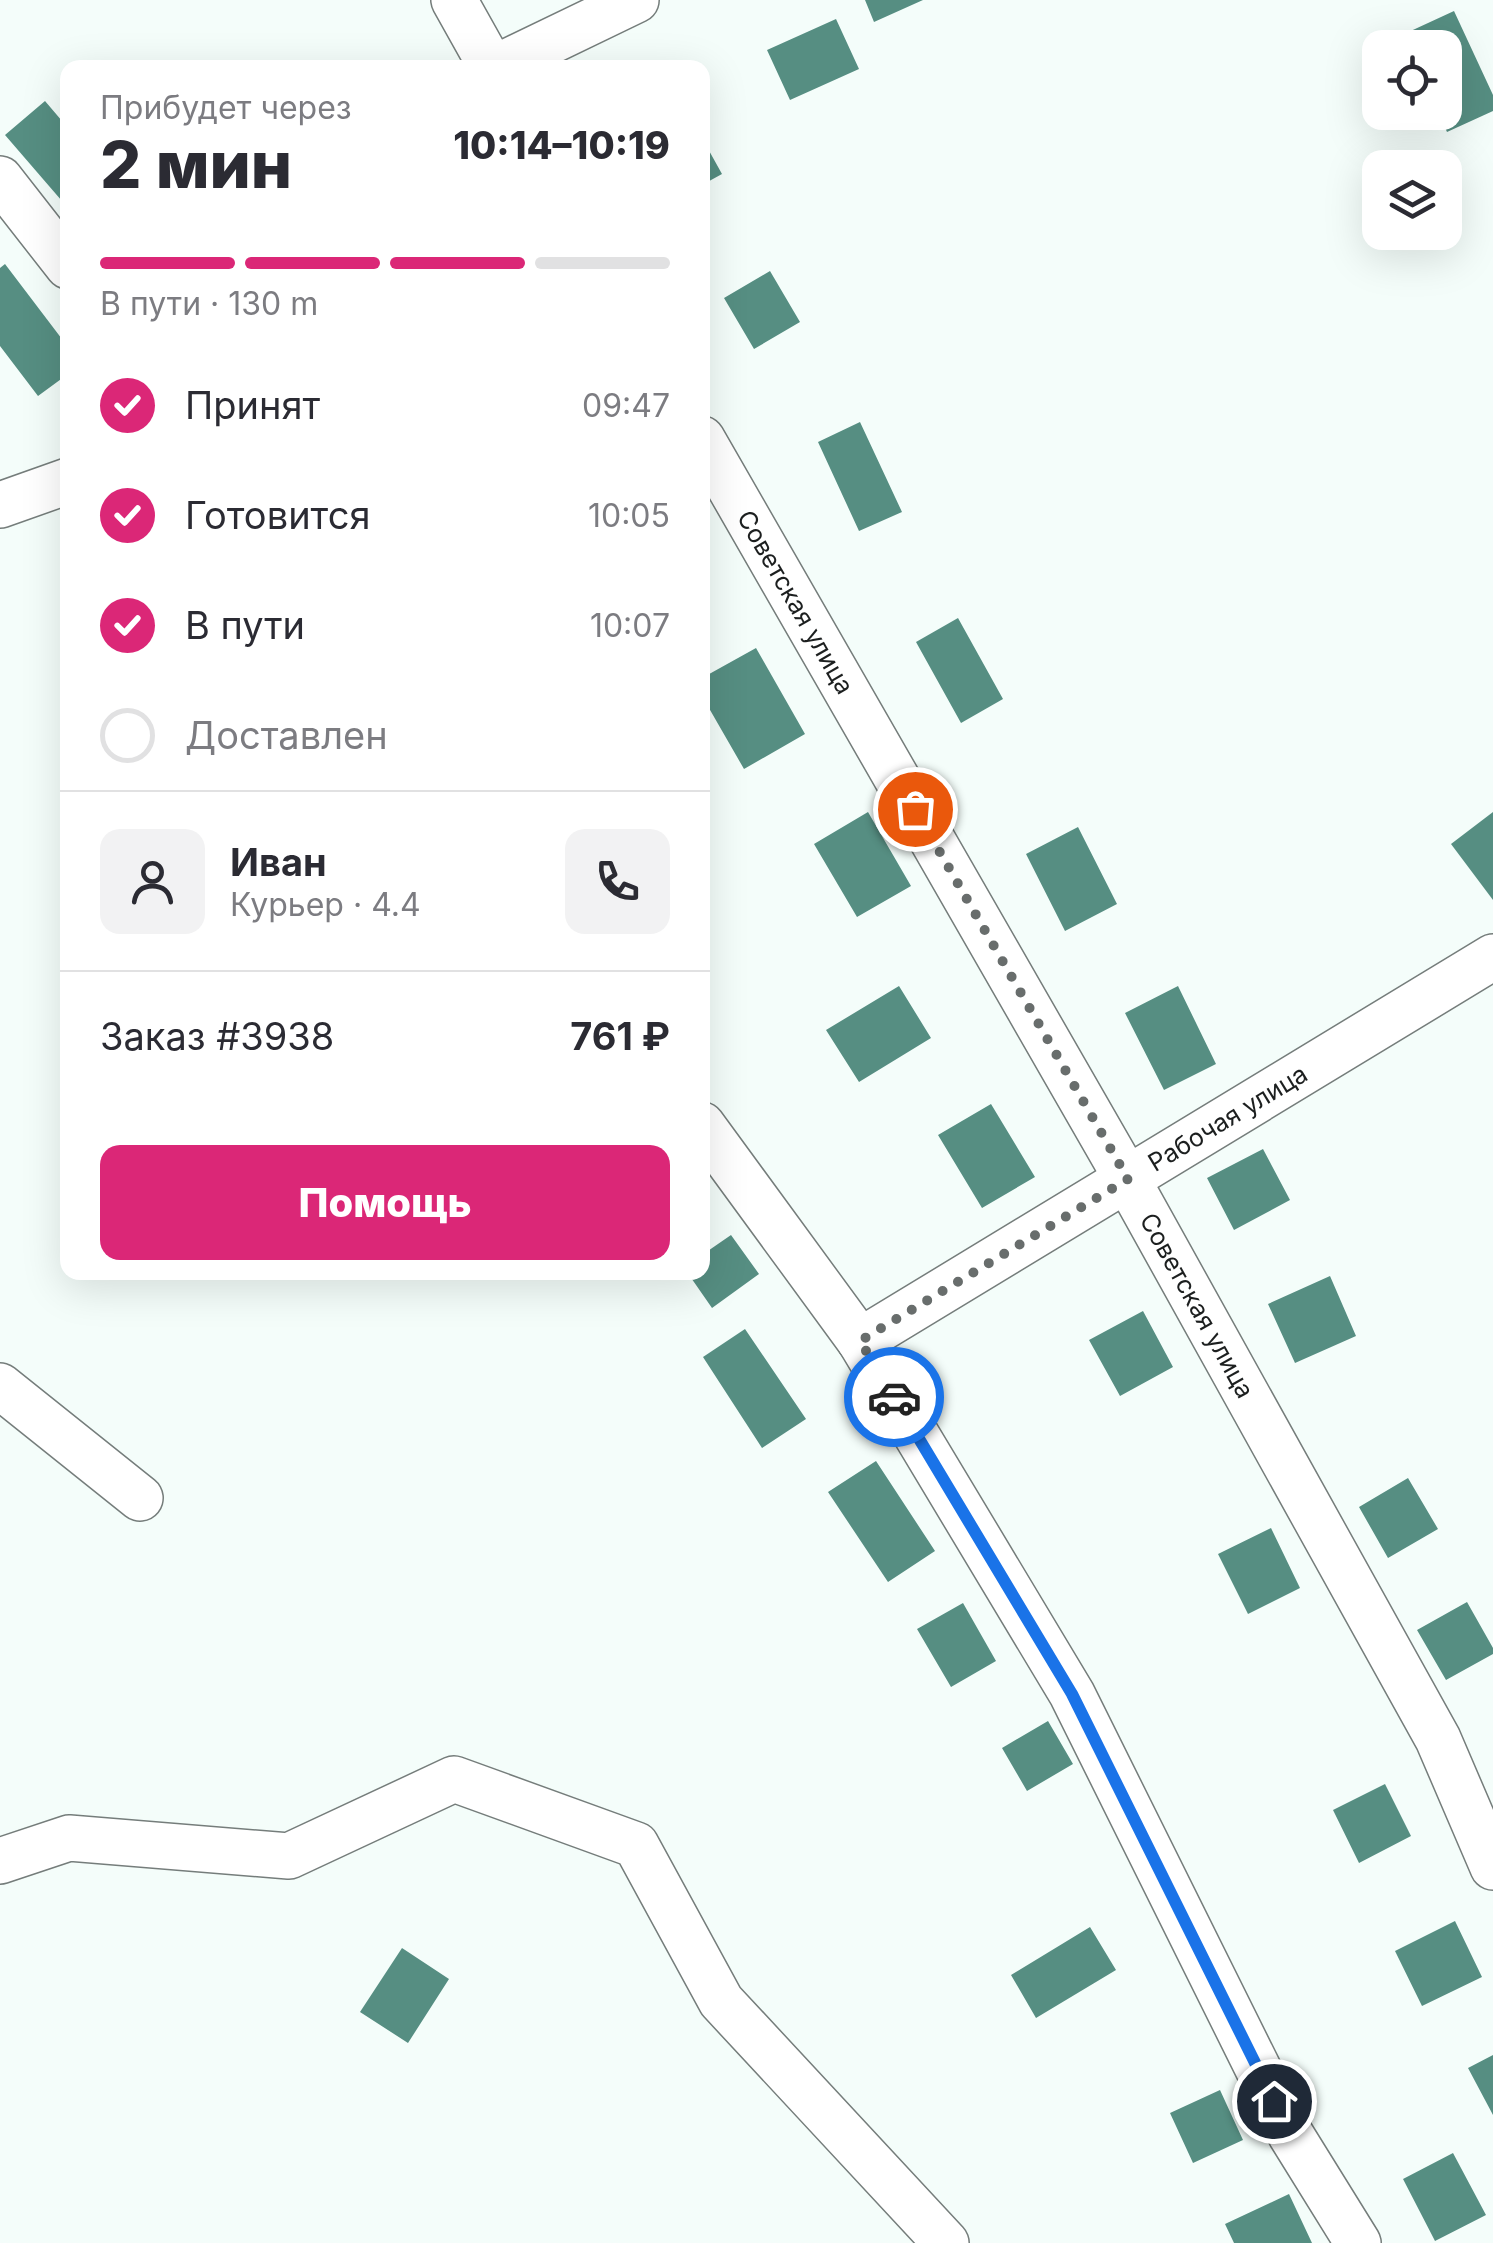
<!DOCTYPE html>
<html lang="ru">
<meta charset="utf-8">
<style>
body{margin:0;font-family:Inter,sans-serif;background:#f2f2f3;color:#2b2b33;height:100vh;display:flex;flex-direction:column;font-size:38px;white-space:nowrap}
*{box-sizing:border-box;margin:0}
p{font-size:32px;color:#7c7c81}
.icon{flex:none;width:55px;height:55px;fill:none;stroke:currentColor;stroke-width:2;stroke-linecap:round;stroke-linejoin:round}
.map{position:relative;flex:1;overflow:hidden}
.sheet{position:absolute;left:60px;top:60px;width:650px;height:1220px;display:flex;flex-direction:column;background:#fff;border-radius:20px;box-shadow:0 10px 40px #0002}
.sheet>*{flex:none}
.buttons{position:absolute;left:1362px;top:30px;display:grid;gap:20px}
.buttons a{display:grid;place-items:center;width:100px;height:100px;border-radius:20px;background:#fff;box-shadow:0 10px 40px #0002;font-size:50px}
.pin{position:absolute;display:grid;place-items:center;width:85px;height:85px;color:#fff;margin:-42px;border:5px solid #fff;border-radius:50%;box-shadow:0 2px 10px #0007}
.courier{position:absolute;display:grid;place-items:center;width:100px;height:100px;margin:-50px;border:8px solid #1a73e8;border-radius:50%;background:#fff;color:#222;box-shadow:0 2px 12px #0007}
.headline em{font-style:normal;font-weight:800}
.headline div{display:flex;flex-direction:column-reverse}
.headline{display:flex;align-items:center;justify-content:space-between;height:170px;padding:0 40px}
h1{font-size:65px;font-weight:800;line-height:75px}
.bar{display:grid;grid-template-columns:repeat(4,1fr);gap:15px 10px;align-content:center;height:120px;padding:0 40px}
.bar i{height:12px;border-radius:8px;background:#e1e1e2}
.bar .on{background:#db2777}
.bar p{grid-column:span 4}
.line{display:flex;align-items:center;gap:25px;padding:0 40px;border-top:2px solid #e1e1e2}
.line div{flex:1}
.round{display:grid;place-items:center;flex:none;width:105px;height:105px;border-radius:20px;background:#f2f2f3}
ol{padding:0 40px;list-style:none}
li{display:flex;align-items:center;gap:30px;height:110px}
li p{margin-inline-start:auto}
li .icon{padding:10px;border-radius:50%;background:#db2777;color:#fff;stroke-width:4}
li:last-child{color:#7c7c81}
li i{width:55px;height:55px;border:5px solid #e1e1e2;border-radius:50%}
.action{display:flex;gap:20px;margin-top:auto;padding:20px 40px}
.action a{flex:1;height:115px;border-radius:20px;background:#db2777;color:#fff;font-size:40px;font-weight:800;line-height:115px;text-align:center}
.map>svg:first-child{display:block}
</style>
<div class="map">
<svg width="1493" height="2243" viewBox="0 0 1493 2243">
<rect width="100%" height="100%" fill="#f4fdfa"/>
<!-- building -->
<path fill="#568e82" d="M865,0H923L874,22Z
M1454,11L1493,95V111L1447,132L1438,112H1445V48H1408L1402,35Z
M836,19L859,69L790,100L767,50Z
M45,101L68,128V208L5,135Z
M702,138L722,174L702,185Z
M5,264L68,347V374L38,396L0,346V268Z
M770,271L800,322L754,349L724,298Z
M860,422L902,512L859,531L818,442Z
M958,618L1003,699L961,723L916,642Z
M756,648L805,734L744,769L702,696V678Z
M868,812L911,886L857,917L814,844Z
M1493,812V900L1451,844Z
M1078,827L1117,904L1065,931L1026,854Z
M899,986L931,1038L859,1082L826,1030Z
M1178,986L1216,1064L1164,1090L1125,1013Z
M991,1104L1035,1177L982,1208L938,1135Z
M1263,1149L1290,1200L1234,1230L1207,1178Z
M731,1235L759,1274L712,1308L687,1272H702V1255Z
M1330,1276L1356,1336L1295,1363L1268,1304Z
M1143,1311L1173,1367L1120,1396L1089,1340Z
M745,1329L806,1419L762,1448L703,1357Z
M876,1461L935,1551L888,1582L828,1492Z
M1408,1478L1438,1529L1388,1558L1359,1507Z
M1271,1528L1300,1588L1248,1614L1218,1554Z
M1467,1602L1493,1648V1654L1446,1680L1417,1630Z
M963,1603L996,1661L951,1687L917,1629Z
M1048,1721L1073,1764L1027,1791L1002,1748Z
M1385,1784L1411,1836L1359,1863L1333,1810Z
M1455,1921L1482,1977L1422,2006L1395,1951Z
M1090,1927L1116,1970L1036,2018L1011,1975Z
M402,1948L449,1979L408,2043L360,2012Z
M1493,2055V2115L1468,2068Z
M1220,2090L1243,2140L1193,2163L1170,2113Z
M1453,2153L1486,2215L1435,2241L1403,2179Z
M1289,2194L1312,2243H1234L1225,2224Z"/>
<g fill="none" stroke-linecap="round" stroke-linejoin="round">
<defs>
<g id="minor">
<path d="M454,0L492,68"/>
<path d="M495,68L636,0"/>
<path d="M0,179L68,266"/>
<path id="s1" d="M702,439L1127,1179L1438,1739L1493,1867"/>
<path d="M0,505L68,481"/>
<path d="M702,1125L860,1341L1072,1694L1291,2135L1358,2243"/>
<path id="s2" d="M860,1341L1493,957"/>
<path d="M0,1386L140,1498"/>
<path d="M0,1861L69,1838L289,1856L454,1779L636,1845L721,2001L946,2243"/>
</g>
</defs>
<!-- minor casing -->
<use href="#minor" stroke="#757d7b" stroke-width="48"/>
<!-- minor -->
<use href="#minor" stroke="#fff" stroke-width="45"/>
</g>
<g fill="none" stroke-linecap="round" stroke-linejoin="round">
<!-- done -->
<path stroke="#686d6c" stroke-width="10" stroke-dasharray="0 18" d="M894,1397L860,1341L1128,1179L915,809"/>
<!-- route -->
<path stroke="#1a73e8" stroke-width="12" d="M894,1397L1072,1694L1274,2101"/>
</g>
<g text-anchor="middle" dominant-baseline="central" stroke-width="8" stroke-linejoin="round" paint-order="stroke">
<!-- street labels -->
<g font-size="25" fill="#1c1f1f" stroke="#fff">
<text stroke="none"><textPath href="#s1" startOffset="188">Советская улица</textPath></text>
<text stroke="none"><textPath href="#s2" startOffset="430">Рабочая улица</textPath></text>
<text stroke="none"><textPath href="#s1" startOffset="998">Советская улица</textPath></text>
</g>
</g>
</svg>
<div class="buttons">
<a><svg class="icon" aria-label="locate" viewBox="0 0 24 24"><circle cx="12" cy="12" r="6"/><path d="M12 2v4M12 18v4M2 12h4M18 12h4"/></svg></a>
<a><svg class="icon" aria-label="layers" viewBox="0 0 24 24"><path d="M12 4l9 5-9 5-9-5zM3 14l9 5 9-5"/></svg></a>
</div>
<div class="pin" style="left:915px;top:809px;background:#ea580c"><svg class="icon" aria-label="bag" viewBox="0 0 24 24"><path d="M5 8h14l-1 12H6zM9 8a3 3 0 0 1 6 0"/></svg></div>
<div class="pin" style="left:1274px;top:2101px;background:#1f2937"><svg class="icon" aria-label="home" viewBox="0 0 24 24"><path d="M3 11l9-7 9 7M6 9v11h12V9"/></svg></div>
<div class="courier" style="left:894px;top:1397px"><svg class="icon" aria-label="car" viewBox="0 0 24 24"><path d="M5 17H2v-5l4-1 3-4h7l3 4 3 1v5h-3M9 17h6M6 11h13"/><circle cx="7" cy="17" r="2"/><circle cx="17" cy="17" r="2"/></svg></div>
<section class="sheet">
<div class="headline"><div><h1>2 мин</h1><p>Прибудет через</p></div><em>10:14–10:19</em></div>
<div class="bar"><i class="on"></i><i class="on"></i><i class="on"></i><i></i><p>В пути · 130 m</p></div>
<ol>
<li><svg class="icon" aria-label="check" viewBox="0 0 24 24"><path d="M5 12l5 5 9-10"/></svg>Принят<p>09:47</p></li>
<li><svg class="icon" aria-label="check" viewBox="0 0 24 24"><path d="M5 12l5 5 9-10"/></svg>Готовится<p>10:05</p></li>
<li><svg class="icon" aria-label="check" viewBox="0 0 24 24"><path d="M5 12l5 5 9-10"/></svg>В пути<p>10:07</p></li>
<li><i></i>Доставлен</li>
</ol>
<div class="line" style="height:180px"><a class="round"><svg class="icon" aria-label="person" viewBox="0 0 24 24"><circle cx="12" cy="8" r="4"/><path d="M4 21q1-7 8-7t8 7"/></svg></a><div><b>Иван</b><p>Курьер · 4.4</p></div><a class="round"><svg class="icon" aria-label="phone" viewBox="0 0 24 24"><path d="M5 4h4l2 5-3 2q2 4 5 5l2-3 5 2v4C11 20 4 13 5 4z"/></svg></a></div>
<div class="line" style="height:130px"><div>Заказ #3938</div><b>761 ₽</b></div>
<div class="action"><a>Помощь</a></div>
</section>
</div>
